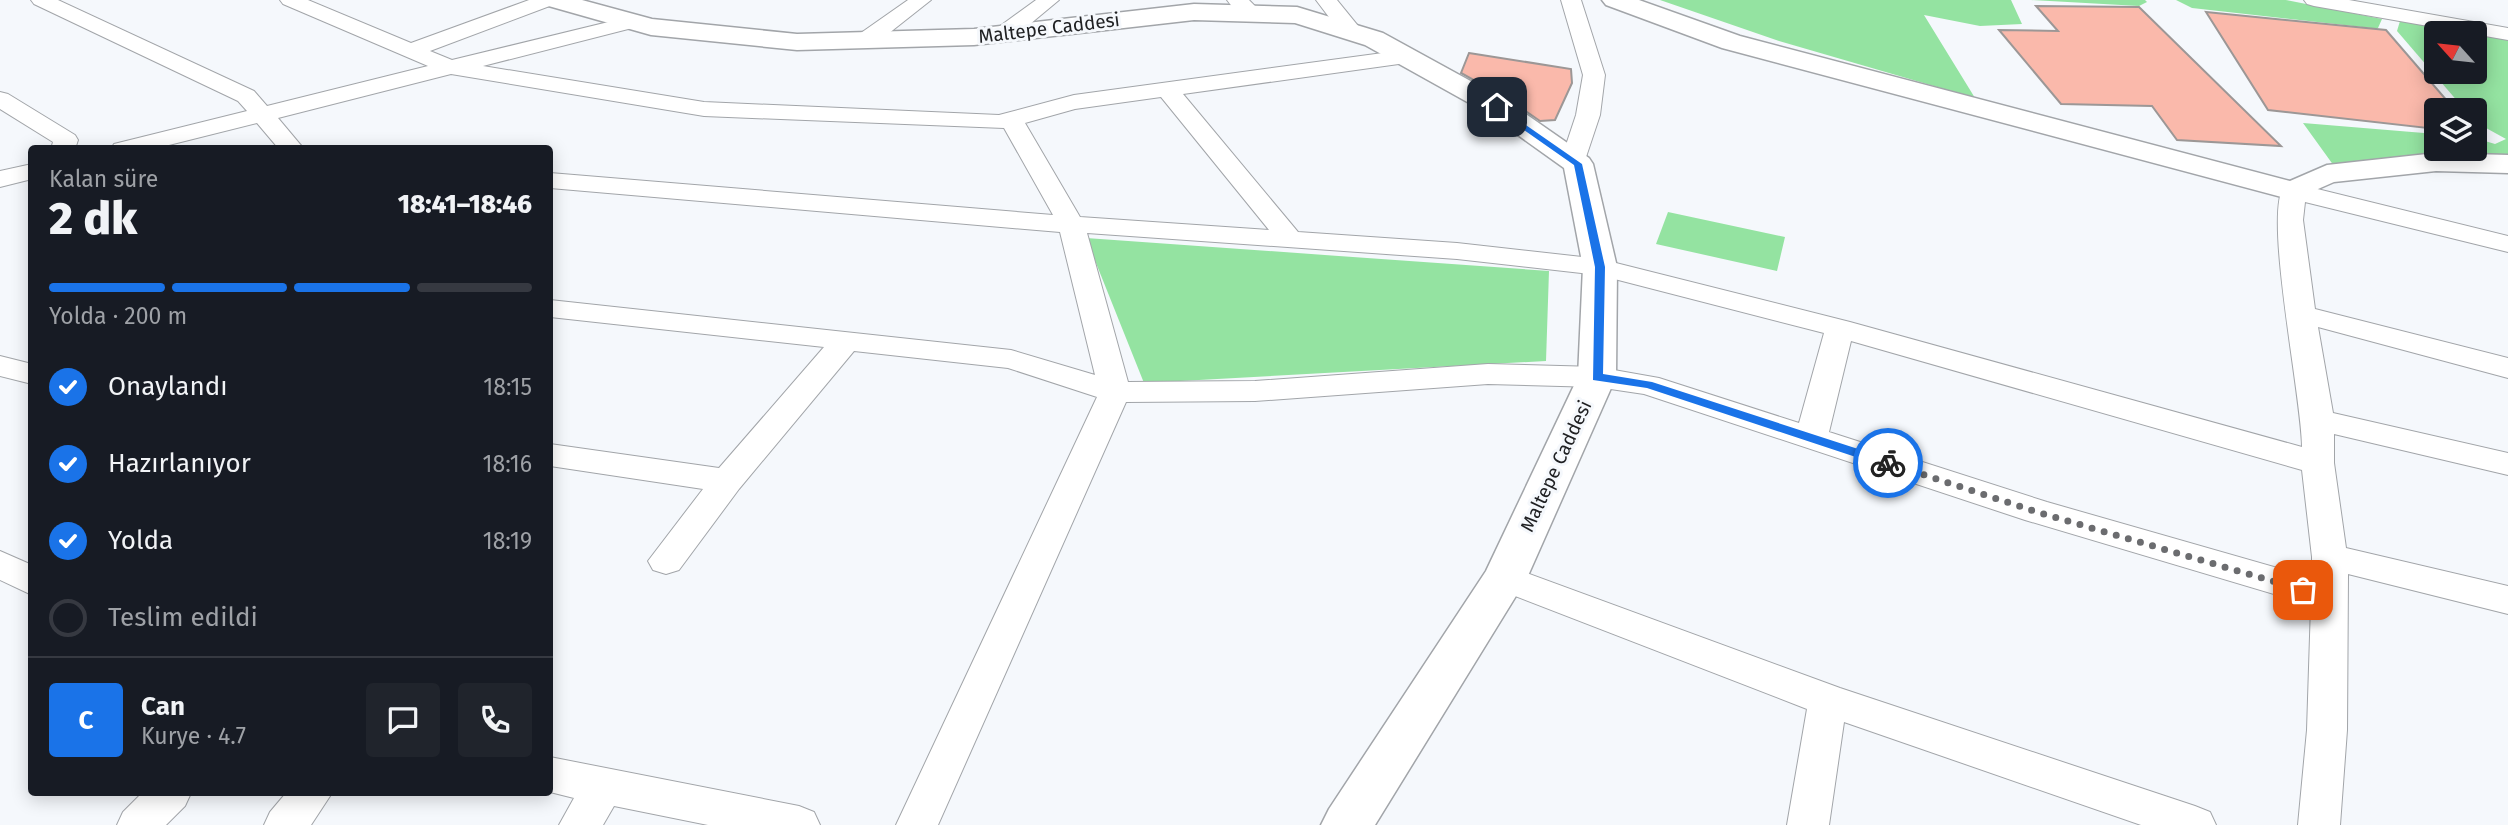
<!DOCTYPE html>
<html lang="tr">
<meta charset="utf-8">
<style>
body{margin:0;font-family:"Fira Sans",sans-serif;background:#20242c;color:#f1f3f6;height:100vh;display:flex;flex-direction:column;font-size:26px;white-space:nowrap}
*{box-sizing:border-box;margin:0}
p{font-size:23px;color:#9ea1a6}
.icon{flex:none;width:38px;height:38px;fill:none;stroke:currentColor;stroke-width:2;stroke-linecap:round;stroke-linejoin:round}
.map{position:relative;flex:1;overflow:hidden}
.details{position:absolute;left:28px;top:145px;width:525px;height:651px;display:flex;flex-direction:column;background:#171b24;border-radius:7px;box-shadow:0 4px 18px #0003}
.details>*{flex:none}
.needle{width:46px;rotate:297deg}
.buttons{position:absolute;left:2424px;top:21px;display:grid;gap:14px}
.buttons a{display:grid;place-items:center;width:63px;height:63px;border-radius:7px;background:#171b24;box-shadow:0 4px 18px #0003;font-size:35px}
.pin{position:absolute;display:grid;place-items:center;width:60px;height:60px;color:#fff;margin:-30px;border-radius:14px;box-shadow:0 4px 10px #0006}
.courier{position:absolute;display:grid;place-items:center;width:70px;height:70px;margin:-35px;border:5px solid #1a73e8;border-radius:50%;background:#fff;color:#222;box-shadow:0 2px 9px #0007}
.head em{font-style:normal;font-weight:800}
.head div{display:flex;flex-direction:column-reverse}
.head{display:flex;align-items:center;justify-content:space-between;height:119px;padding:0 21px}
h1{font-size:46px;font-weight:800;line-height:52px}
.bar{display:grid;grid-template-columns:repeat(4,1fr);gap:10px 7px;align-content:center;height:84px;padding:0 21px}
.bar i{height:9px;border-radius:5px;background:#363941}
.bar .active{background:#1a73e8}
.bar p{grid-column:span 4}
.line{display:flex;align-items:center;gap:18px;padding:0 21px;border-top:2px solid #363941}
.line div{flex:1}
.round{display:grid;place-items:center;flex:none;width:74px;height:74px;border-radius:7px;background:#20242c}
ol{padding:0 21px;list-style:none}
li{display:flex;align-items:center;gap:21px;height:77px}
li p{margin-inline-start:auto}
li .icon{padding:7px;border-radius:50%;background:#1a73e8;color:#fff;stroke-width:4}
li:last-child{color:#9ea1a6}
li i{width:38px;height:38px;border:4px solid #363941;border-radius:50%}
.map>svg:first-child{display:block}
</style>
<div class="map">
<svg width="2508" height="825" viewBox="0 0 2508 825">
<rect width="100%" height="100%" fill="#f5f8fc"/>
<!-- green -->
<path fill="#94e3a1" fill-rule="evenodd" d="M1660,0H2011L2022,24L1980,26L1924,15L1975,98L1779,41Z
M2031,0H2145L2147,2L2139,6Z
M2176,0H2286L2382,19L2378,28H2371L2192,8Z
M2400,21L2508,38V157C2449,155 2392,157 2334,166L2303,123L2436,134V149H2474L2475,138L2495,144L2506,139L2477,123L2474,110H2465L2397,31ZM2436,33H2474V72H2436Z
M1668,212L1785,237L1777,271L1656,244Z
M1086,238L1549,271L1546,361L1144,383Z"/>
<!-- building -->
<path fill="#fab9ab" stroke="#9c9796" stroke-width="2" d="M2036,6L2139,7L2281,146L2177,140L2152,106L2061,104L1999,30L2058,31Z
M2206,12L2386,30L2455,110H2436V129L2268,110Z
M1469,53L1571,69L1572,83L1555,120L1540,121L1508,99L1461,73Z"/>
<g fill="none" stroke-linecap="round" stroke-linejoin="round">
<defs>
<path id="street" d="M31,0H58L254,91L267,106L428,66L283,4L280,0H308L411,43L529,0H558L555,4L430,51L452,60L633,16L640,18L644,22L640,26L483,66L704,102L999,115L1074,95L1405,50L1413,52L1416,57L1413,62L1183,94L1298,232L1457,243L1600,259L1850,322L2302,447C2302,398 2263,215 2284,186L2293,183L2508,236V252L2305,202L2303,220L2315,309L2508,358V378L2318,327L2333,413L2508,453V475L2334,434V463L2346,548L2508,586V614L2348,574L2347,730L2340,825H2298L2307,730L2311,605L2025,520L1644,394L1597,387L1488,384L1255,401L1126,402L938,825H896L1097,397L1008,368L854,351L739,489L679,570L666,574L653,570L648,561L703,489L550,466V444L719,468L824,347L550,317V300L1011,350L1095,375L1060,232L550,188V173L1053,215L1004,128L704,116L451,74L278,118L304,149H279L257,123L153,149H111L114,144L247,111L238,101L34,4ZM1161,97L1269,230L1080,217L1025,123L1075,109ZM1087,233L1457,259L1599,275L1824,333L1799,423L1659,378L1597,367L1488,364L1255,381L1128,382ZM1851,341L2302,470L2312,557V578L2047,502L1829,432Z
M908,0H931L874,45H858L855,40L858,35Z
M1036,0H1059L1012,39H996L993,34L996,29Z
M1227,0H1249L1262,13L1259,17C1245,21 1235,11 1227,0Z
M1316,0H1337L1363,32L1360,37H1344Z
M1561,0H1581L1605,75L1600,115L1585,160L1582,165L1573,167L1564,165L1561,160L1576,115L1583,75Z
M2304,0H2349L2508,28V40L2314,6L2307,4Z
M0,92L8,94L75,135L78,140L75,149H51L53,142L0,109Z
M32,164V179L0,187V171Z
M0,356L32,364V384L0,376Z
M0,551L32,565V595L0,580Z
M1505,565L1840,688L2195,806L2210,812L2216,825H2141L1844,722L1829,825H1787L1807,709L1492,587L1487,578L1492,569Z
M550,757L799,806L814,812L820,825H708L614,806L603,825H559L574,798L550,792Z
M142,793H191L185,806L166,825H117L123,812Z
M286,793H332L311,825H264L270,812Z"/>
<path id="secondary" d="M541,0H582L652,19L797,34L974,29L1194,4L1297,7L1383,33L1507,101L1589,158L1593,164L1617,267L1616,377L1527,578L1375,825H1321L1329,809L1486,571L1578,377L1583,267L1564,168L1487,113L1365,45L1295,23L1194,20L974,45L797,50L651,35L545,5Z
M1602,0H1639L1740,36L2290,181L2327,165L2436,153L2508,155V173L2436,171L2334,182L2293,200L1722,48L1606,5Z"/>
</defs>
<!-- street casing -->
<use href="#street" stroke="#a2a5a9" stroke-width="2"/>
<!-- secondary casing -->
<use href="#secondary" stroke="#a2a5a9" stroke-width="3"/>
<!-- street -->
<use href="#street" fill="#fff" fill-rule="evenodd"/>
<!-- secondary -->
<use href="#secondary" fill="#fff" fill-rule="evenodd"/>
</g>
<!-- route -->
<path fill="#1a73e8" d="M1497,105L1582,164L1605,267L1603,374L1652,382L1892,460V466H1883L1647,388L1593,380L1595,267L1574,165L1494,109Z"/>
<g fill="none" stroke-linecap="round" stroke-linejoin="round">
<!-- done -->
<path stroke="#6b6c6f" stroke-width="7" stroke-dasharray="0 12.6" d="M1888,463L2037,512L2303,590"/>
</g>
<g text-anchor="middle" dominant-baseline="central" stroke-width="6" stroke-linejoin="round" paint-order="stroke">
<!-- street labels -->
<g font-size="19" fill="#202123" stroke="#f5f8fc">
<text transform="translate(1049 28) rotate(-7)">Maltepe Caddesi</text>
<text transform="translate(1556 466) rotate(-65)">Maltepe Caddesi</text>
</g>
</g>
</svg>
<div class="buttons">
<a><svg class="needle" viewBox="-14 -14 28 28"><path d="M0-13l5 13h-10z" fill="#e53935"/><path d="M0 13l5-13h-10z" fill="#9ea1a6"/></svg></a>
<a><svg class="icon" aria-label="layers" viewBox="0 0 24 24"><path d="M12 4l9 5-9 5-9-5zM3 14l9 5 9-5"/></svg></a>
</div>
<div class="pin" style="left:2303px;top:590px;background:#ea580c"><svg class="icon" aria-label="bag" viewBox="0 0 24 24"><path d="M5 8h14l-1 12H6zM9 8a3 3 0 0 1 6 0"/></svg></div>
<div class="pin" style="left:1497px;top:107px;background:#1f2937"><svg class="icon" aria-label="home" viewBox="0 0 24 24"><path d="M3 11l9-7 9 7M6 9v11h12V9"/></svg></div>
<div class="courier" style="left:1888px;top:463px"><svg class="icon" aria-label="bike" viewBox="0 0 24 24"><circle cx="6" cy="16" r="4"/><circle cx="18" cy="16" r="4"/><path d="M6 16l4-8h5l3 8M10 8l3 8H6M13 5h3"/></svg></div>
<section class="details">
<div class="head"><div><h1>2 dk</h1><p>Kalan süre</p></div><em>18:41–18:46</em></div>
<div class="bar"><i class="active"></i><i class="active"></i><i class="active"></i><i></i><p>Yolda · 200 m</p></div>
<ol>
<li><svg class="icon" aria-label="check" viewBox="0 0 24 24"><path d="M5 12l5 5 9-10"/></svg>Onaylandı<p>18:15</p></li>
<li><svg class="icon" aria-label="check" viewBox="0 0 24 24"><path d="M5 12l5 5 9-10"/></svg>Hazırlanıyor<p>18:16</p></li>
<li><svg class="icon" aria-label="check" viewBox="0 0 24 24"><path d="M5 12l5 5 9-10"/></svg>Yolda<p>18:19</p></li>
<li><i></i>Teslim edildi</li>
</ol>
<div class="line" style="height:126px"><b class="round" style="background:#1a73e8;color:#fff">C</b><div><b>Can</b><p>Kurye · 4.7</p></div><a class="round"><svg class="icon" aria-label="chat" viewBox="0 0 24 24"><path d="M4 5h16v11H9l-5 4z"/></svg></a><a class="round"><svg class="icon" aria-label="phone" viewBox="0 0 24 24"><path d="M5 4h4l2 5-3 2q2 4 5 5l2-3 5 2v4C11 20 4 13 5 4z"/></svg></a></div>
</section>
</div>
